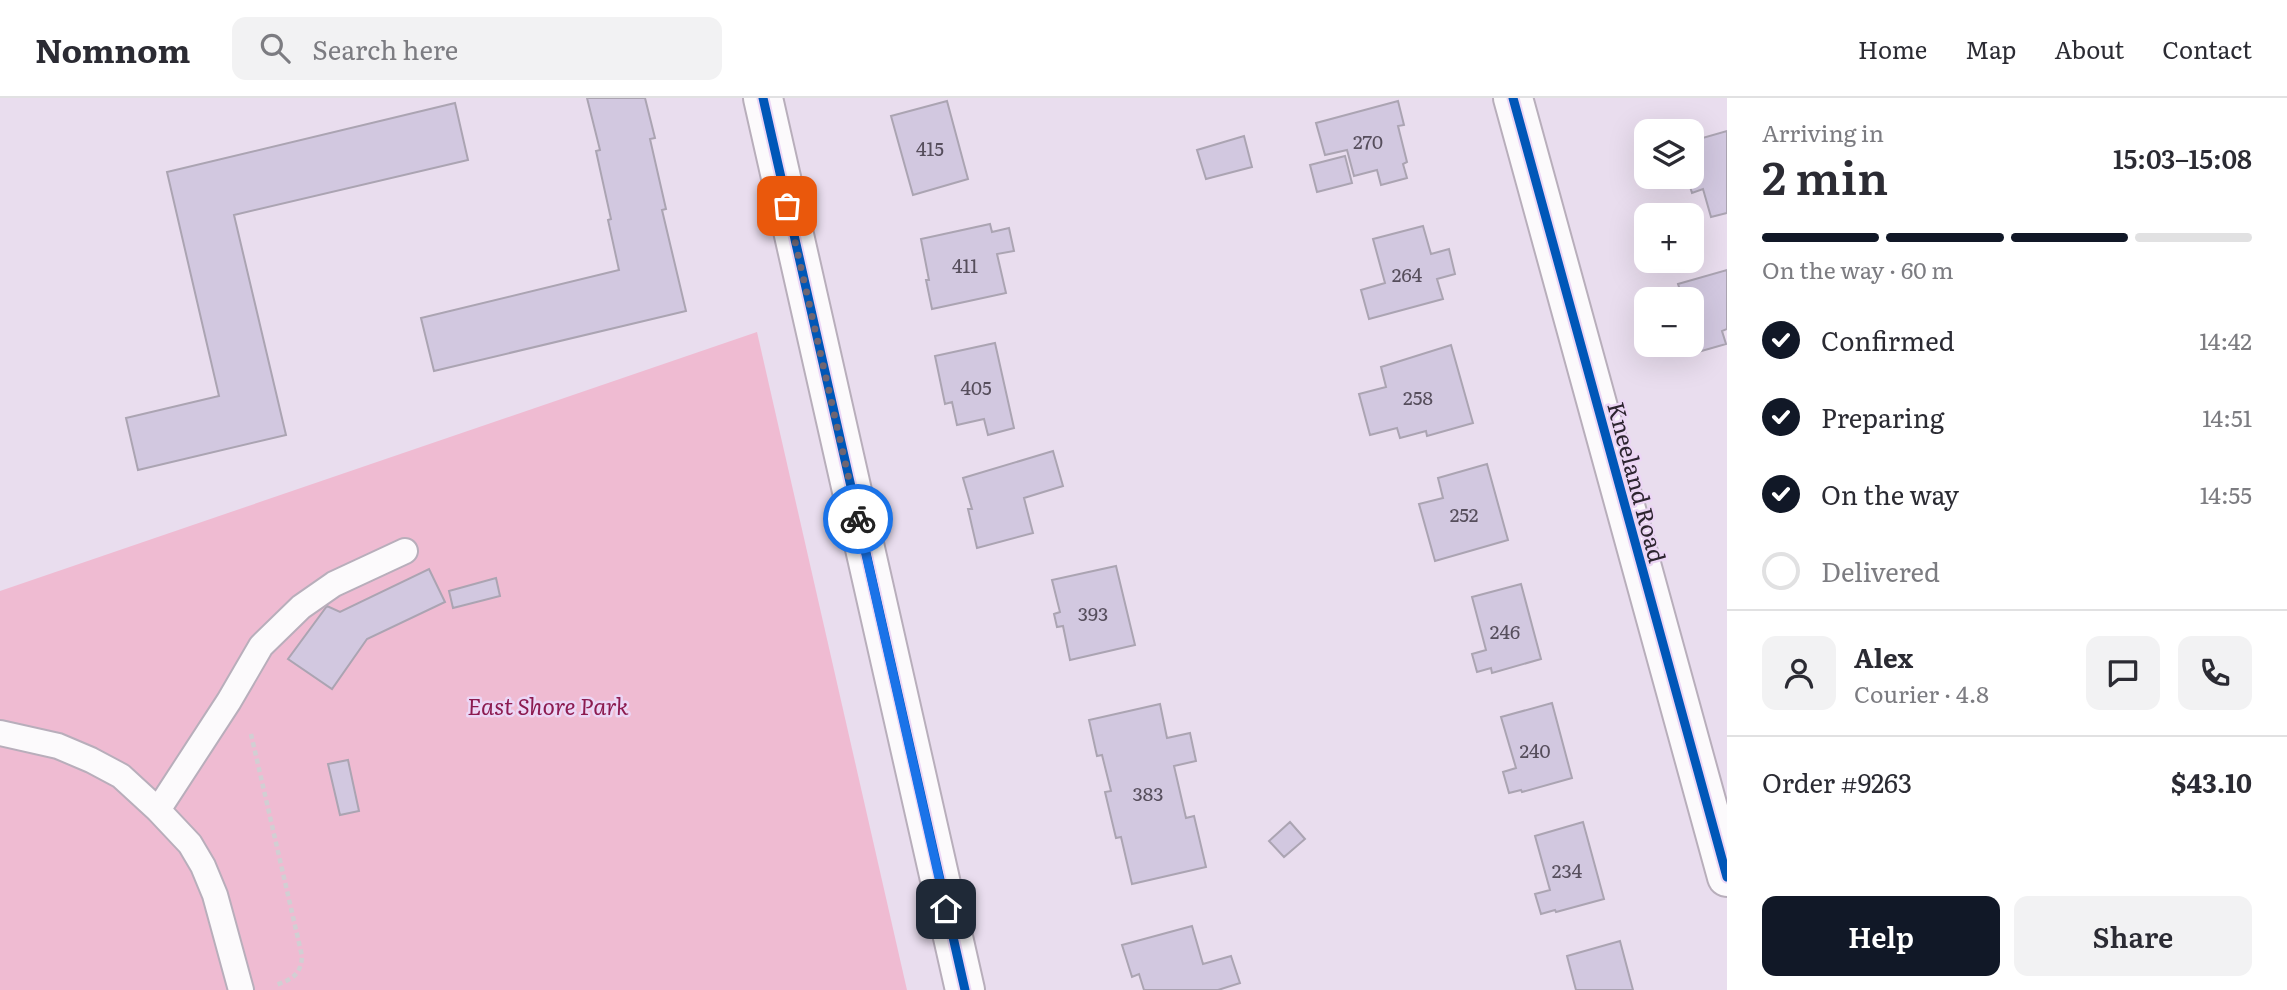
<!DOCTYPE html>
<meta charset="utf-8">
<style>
body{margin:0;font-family:Literata,serif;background:#f2f2f3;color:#2b2b33;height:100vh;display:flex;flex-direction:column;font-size:26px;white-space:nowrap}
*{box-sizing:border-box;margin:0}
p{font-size:23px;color:#7c7c81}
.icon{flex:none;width:38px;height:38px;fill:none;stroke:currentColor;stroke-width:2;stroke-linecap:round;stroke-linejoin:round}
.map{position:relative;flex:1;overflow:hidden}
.drawer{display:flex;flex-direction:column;background:#fff;width:560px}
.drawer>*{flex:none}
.controls{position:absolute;left:1634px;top:21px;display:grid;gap:14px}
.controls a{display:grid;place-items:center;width:70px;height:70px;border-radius:14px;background:#fff;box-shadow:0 7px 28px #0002;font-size:35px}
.pin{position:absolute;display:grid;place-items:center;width:60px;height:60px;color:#fff;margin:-30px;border-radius:14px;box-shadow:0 4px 10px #0006}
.courier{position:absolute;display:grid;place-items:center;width:70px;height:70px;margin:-35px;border:5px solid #1a73e8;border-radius:50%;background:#fff;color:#222;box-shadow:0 2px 9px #0007}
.overview em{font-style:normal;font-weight:600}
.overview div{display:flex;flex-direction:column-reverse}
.overview{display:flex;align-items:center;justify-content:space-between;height:119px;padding:0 35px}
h1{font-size:46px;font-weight:600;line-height:52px}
.bar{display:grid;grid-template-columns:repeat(4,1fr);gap:10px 7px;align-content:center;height:84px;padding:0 35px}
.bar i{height:9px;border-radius:5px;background:#e1e1e2}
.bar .selected{background:#111827}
.bar p{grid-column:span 4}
.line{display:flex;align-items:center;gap:18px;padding:0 35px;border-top:2px solid #e1e1e2}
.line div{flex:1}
.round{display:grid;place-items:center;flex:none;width:74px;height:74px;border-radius:14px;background:#f2f2f3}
ol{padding:0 35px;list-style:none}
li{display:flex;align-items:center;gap:21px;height:77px}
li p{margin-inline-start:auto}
li .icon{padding:7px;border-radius:50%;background:#111827;color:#fff;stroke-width:4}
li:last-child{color:#7c7c81}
li i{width:38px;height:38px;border:4px solid #e1e1e2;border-radius:50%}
.primary-button{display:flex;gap:14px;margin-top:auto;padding:14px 35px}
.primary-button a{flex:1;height:80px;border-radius:14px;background:#111827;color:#fff;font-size:28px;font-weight:600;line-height:80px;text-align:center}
.primary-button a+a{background:#f2f2f3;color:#2b2b33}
header{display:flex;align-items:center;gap:42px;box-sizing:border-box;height:98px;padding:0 35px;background:#fff;border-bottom:2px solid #e1e1e2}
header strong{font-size:33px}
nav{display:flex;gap:38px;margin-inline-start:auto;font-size:24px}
.search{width:490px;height:63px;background:#f2f2f3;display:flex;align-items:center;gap:18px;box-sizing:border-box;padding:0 24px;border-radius:14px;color:#7c7c81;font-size:26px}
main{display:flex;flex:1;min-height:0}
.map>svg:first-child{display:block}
</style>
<header>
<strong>Nomnom</strong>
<div class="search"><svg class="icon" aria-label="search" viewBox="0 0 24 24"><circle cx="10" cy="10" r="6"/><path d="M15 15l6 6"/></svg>Search here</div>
<nav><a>Home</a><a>Map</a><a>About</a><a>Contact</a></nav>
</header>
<main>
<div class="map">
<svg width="1727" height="892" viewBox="0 0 1727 892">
<rect width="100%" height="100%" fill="#e9ddee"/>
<!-- green -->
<path fill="#efbbd2" d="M757,234L907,892H0V493Z"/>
<!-- building -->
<path fill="#d2c8e0" stroke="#aba4b2" stroke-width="2" d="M587,0H645L655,40L650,41L666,111L662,112L686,213L434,273L421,220L619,172L608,122L611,121L596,53L600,52Z
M947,3L968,81L913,97L891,18Z
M1398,3L1404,27L1398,28L1407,64L1403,66L1407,80L1381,87L1377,72L1354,78L1347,52L1325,57L1316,25Z
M455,5L468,62L234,117L286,337L138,372L126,320L219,298L167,74Z
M1727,33V115L1711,119L1703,91L1692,95L1687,79H1692V43Z
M1244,38L1252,69L1206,81L1197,52Z
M1345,58L1352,85L1317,94L1310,67Z
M990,126L992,134L1009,130L1014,153L997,156L1006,195L932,211L926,182H929L921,141Z
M1423,128L1431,156L1449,151L1455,176L1437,181L1443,201L1369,221L1361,192L1385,185L1373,141Z
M1727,172V231L1722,233L1726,246L1698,254L1692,235V201H1683L1678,186Z
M995,245L1014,330L988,337L984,321L957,327L952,304L945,306L935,258Z
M1451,247L1473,325L1427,338L1426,333L1400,340L1397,330L1370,337L1359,296L1386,289L1381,269Z
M1053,353L1063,388L1024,400L1033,435L977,450L968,411H972L963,380Z
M1487,366L1508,442L1435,463L1419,406L1443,400L1438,380Z
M1116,468L1135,547L1070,562L1063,528L1057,529L1054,516L1060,514L1052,482Z
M429,471L445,504L367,541L332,591L288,561L327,508L340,514Z
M496,480L500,498L453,510L449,493Z
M1521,486L1541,561L1492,575L1491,570L1477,574L1472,556L1486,552L1472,499Z
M1552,605L1572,680L1522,694L1521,692L1509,695L1503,674L1516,670L1501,619Z
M1160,606L1167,640L1190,635L1196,663L1174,668L1186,720L1194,718L1206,769L1132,786L1121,739L1116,740L1105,694L1111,693L1102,657L1097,658L1089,622Z
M348,662L359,713L340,717L328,666Z
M1290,724L1305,741L1284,759L1269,743Z
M1583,724L1604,801L1556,814L1555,812L1541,816L1535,796L1550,792L1535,738Z
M1192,828L1203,866L1231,858L1240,885L1218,892H1144L1139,876L1132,879L1122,847Z
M1620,843L1633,892H1576L1567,858Z"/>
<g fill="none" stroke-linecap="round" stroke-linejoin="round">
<defs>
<path id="lane" d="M0,635L58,648L91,662L121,678L158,712L190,746L203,768L215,797L241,892
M158,712L229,603L261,548L301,509L334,486L405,453"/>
<path id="street" d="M763,0L965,892
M1513,0L1727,779"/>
</defs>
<!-- lane casing -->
<use href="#lane" stroke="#b8aebb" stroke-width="28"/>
<!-- street casing -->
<use href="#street" stroke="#b8aebb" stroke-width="42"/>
<!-- path -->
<path stroke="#d2cfd3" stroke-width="4.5" stroke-dasharray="5 3.5" stroke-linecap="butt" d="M251,636L302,858C301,877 292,881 276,887"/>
<!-- lane -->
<use href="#lane" stroke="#fcfafc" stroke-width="24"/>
<!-- street -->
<use href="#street" stroke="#fcfafc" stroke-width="38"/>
<defs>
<path id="cycleway" d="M763,0L965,892
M1513,0L1727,779"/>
</defs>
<!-- cycleway casing -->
<use href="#cycleway" stroke="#ecd6f5" stroke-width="13"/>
<!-- cycleway -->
<use href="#cycleway" stroke="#0057b8" stroke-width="9"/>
</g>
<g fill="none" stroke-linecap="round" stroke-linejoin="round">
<!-- done -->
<path stroke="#6f6572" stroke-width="7" stroke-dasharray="0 12.6" d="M787,108L858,421"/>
<!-- route -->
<path stroke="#1a73e8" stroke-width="9" d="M858,421L946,811"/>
</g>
<g text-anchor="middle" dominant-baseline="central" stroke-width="5" stroke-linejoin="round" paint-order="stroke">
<!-- number labels -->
<g font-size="19" fill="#564e5c">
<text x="1368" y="43">270</text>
<text x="930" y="50">415</text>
<text x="965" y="167">411</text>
<text x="1407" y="176">264</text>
<text x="976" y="289">405</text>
<text x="1418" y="299">258</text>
<text x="1464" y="416">252</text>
<text x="1093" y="515">393</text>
<text x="1505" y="533">246</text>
<text x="1535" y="652">240</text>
<text x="1148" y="695">383</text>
<text x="1567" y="772">234</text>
</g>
<!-- street labels -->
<g font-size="23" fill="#2d2530" stroke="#ecd6f5">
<text transform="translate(1638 384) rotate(75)">Kneeland Road</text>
</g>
<!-- park labels -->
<g font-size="23" font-style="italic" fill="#8c1b50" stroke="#ecd6f5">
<text x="548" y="607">East Shore Park</text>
</g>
</g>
</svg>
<div class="controls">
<a><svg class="icon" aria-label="layers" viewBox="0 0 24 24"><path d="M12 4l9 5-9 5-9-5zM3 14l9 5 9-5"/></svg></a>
<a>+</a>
<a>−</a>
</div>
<div class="pin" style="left:787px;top:108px;background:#ea580c"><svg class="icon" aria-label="bag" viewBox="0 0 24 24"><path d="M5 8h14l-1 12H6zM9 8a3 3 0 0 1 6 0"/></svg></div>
<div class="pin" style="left:946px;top:811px;background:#1f2937"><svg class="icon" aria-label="home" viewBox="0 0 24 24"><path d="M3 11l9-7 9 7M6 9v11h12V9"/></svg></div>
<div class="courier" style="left:858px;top:421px"><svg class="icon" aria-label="bike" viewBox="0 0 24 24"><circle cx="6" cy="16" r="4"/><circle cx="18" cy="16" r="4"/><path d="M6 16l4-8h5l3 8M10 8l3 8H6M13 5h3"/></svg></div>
</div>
<section class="drawer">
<div class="overview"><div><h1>2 min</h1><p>Arriving in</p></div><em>15:03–15:08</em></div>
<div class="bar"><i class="selected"></i><i class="selected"></i><i class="selected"></i><i></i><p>On the way · 60 m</p></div>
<ol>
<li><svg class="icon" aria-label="check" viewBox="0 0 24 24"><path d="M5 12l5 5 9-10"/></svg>Confirmed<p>14:42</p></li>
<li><svg class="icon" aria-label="check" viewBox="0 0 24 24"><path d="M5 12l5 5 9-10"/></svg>Preparing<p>14:51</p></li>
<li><svg class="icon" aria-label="check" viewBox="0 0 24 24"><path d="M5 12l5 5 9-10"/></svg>On the way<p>14:55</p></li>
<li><i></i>Delivered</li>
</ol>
<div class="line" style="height:126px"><a class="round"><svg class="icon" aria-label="person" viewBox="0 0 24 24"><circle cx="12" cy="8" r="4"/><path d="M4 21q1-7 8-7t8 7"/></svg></a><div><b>Alex</b><p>Courier · 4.8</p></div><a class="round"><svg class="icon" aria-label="chat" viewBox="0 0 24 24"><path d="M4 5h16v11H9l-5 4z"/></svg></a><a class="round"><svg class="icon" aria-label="phone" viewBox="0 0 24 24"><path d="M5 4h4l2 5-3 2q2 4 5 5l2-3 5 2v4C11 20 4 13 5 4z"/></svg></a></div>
<div class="line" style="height:91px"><div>Order #9263</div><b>$43.10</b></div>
<div class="primary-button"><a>Help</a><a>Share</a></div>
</section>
</main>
